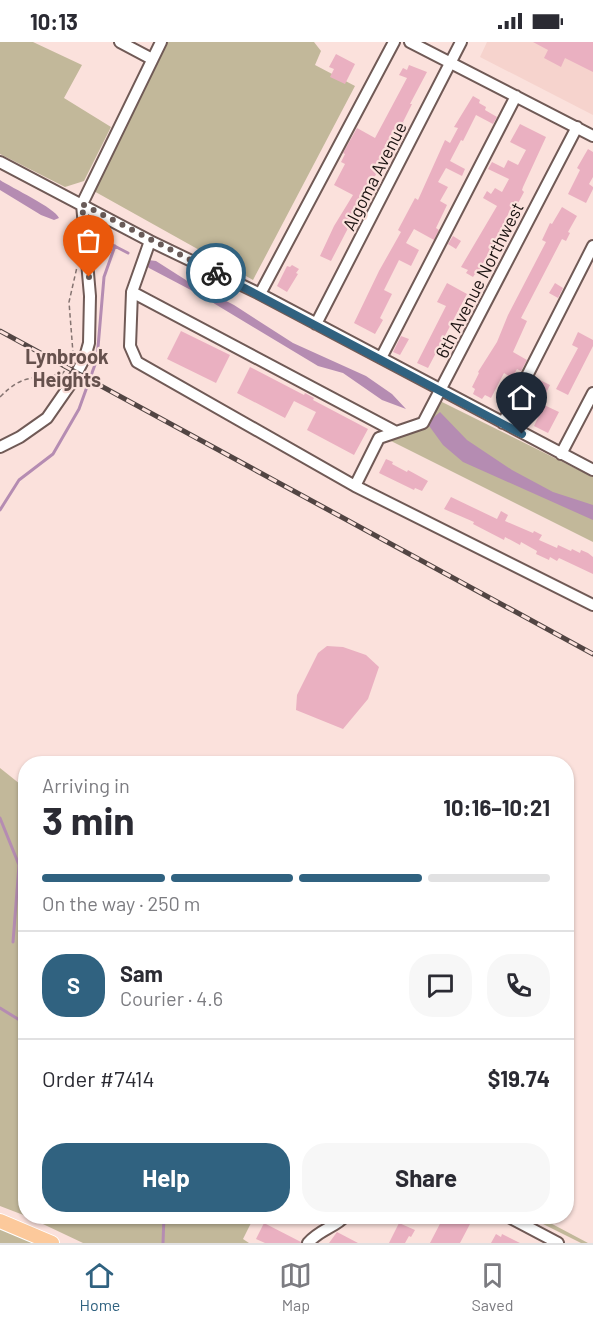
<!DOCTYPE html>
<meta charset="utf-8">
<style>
body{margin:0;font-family:Barlow,sans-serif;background:#f7f7f7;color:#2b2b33;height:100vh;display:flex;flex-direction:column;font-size:22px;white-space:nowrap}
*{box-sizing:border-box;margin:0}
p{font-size:20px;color:#7c7c81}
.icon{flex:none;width:33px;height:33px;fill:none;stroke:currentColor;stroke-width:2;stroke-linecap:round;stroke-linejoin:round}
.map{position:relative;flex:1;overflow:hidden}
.details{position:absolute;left:18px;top:714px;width:556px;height:468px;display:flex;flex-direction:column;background:#fff;border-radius:24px;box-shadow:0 2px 4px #0004}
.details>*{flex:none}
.pin{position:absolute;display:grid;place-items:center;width:51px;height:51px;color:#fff;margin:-62px -26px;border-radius:50% 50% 50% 0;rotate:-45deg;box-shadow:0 0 6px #0007}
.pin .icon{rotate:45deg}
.courier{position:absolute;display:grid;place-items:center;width:60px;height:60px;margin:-30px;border:4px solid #306280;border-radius:50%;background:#fff;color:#222;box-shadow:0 2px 8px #0007}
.headline em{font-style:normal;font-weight:700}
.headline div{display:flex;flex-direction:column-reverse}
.headline{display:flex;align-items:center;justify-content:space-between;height:102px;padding:0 24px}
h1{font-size:39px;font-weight:700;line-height:45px}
.bar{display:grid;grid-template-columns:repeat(4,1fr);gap:9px 6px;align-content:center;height:72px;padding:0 24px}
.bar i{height:8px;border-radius:4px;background:#e1e1e2}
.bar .on{background:#306280}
.bar p{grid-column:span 4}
.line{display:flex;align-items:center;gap:15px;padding:0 24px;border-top:2px solid #e1e1e2}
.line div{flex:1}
.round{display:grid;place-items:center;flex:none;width:63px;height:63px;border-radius:24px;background:#f7f7f7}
.cta{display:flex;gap:12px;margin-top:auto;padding:12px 24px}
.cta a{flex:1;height:69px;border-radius:24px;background:#306280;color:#fff;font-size:24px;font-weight:700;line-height:69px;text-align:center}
.cta a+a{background:#f7f7f7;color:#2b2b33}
.status{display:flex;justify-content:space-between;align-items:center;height:42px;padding:0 30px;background:#fff;direction:ltr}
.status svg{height:16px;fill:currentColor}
.menu{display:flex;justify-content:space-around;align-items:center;height:84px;border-top:2px solid #e1e1e2;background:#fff;font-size:16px;color:#7c7c81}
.menu a{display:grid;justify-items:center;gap:3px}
.menu .on{color:#306280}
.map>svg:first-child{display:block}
</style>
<div class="status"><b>10:13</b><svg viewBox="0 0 49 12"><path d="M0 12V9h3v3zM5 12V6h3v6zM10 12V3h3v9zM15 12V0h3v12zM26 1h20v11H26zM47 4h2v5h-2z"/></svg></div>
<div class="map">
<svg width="593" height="1201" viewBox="0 0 593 1201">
<rect width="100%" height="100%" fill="#fbe1dc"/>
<!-- built -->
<path fill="#f6d3cd" d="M487,0H593V73L480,15Z"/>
<!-- green -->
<path fill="#c2b89a" d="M0,0H33L82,23L64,56L111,85L84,139L65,145L0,112Z
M168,0H314L321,9L315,23L355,44L253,238L92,148Z
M438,358L593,435V500L379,393L420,378Z
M0,726L20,742L25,754L26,1174L0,1164Z
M26,1174H254V1175L243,1197L249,1201H83Z
M529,1175H539L588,1201H581Z
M0,1184L44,1201H0Z"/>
<!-- water -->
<path fill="#b58cb2" d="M0,138C12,146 55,166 59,176L54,178L41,173L0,148Z
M148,218L156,219L189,240L234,263L293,301L366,334L392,352L406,367L382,358L343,331L318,324L215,262L206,256L149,226L146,223Z
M440,370L467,398L512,428L553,450L593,463V478L463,420L443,403L427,381Z"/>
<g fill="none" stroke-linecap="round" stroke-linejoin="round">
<!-- stream -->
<path stroke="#b58cb2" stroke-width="3" d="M99,196L128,211
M0,468L19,438L53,412L79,367L97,317L104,235L115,204
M0,776L19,823L13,900
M0,966L26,982
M163,1201L164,1174"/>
</g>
<!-- building -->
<path fill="#eab0c1" d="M533,0H593V30L565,16L561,25L544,16L548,8Z
M336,12L355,22L345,42L330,35L334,27L329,25Z
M409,23L427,30L410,62H412L403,80L404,81L399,92L395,90L384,111L386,113L331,219L320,214L334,184L353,153L334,143L345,122L341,120L345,112L343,111L357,86L375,96L407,36L399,33L403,26L407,28Z
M473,54L480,58L479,61L486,65L485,68L497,75L493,82L476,73L463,99L461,98L450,119L465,127L462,134L446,126L438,140L448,145L440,159L447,163L436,186L439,188L434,198L414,187L406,201L419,208L411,224L399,218L384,248L392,252L380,276L383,278L375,292L354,281L379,229L401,190L398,188L415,156L418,158L445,98L450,101L458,86L454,85Z
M520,82L546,95L523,145L522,148L524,150L516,165L513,163L477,233L475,232L473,235L466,231L468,228L461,225L497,164L483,156L487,149L491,152L495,146L502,150L509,137L488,127L492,120L504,126L508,118L518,123L526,108L510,100Z
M588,107L593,110V135L589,142L593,145V147L586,161L568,152L580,128L577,126Z
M562,165L577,174L568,190L570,191L566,199L562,197L521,276L527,279L513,310L527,318L521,329L517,327L512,336L504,331L491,356L485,353L482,357L473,352L475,347L472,345L479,331L478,330L497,300L508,273L546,200L542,198L550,181L552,182Z
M453,194L461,199L456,207L448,202Z
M292,223L299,227L296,231L298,232L287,250L277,244L287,224L290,225Z
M447,241L467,252L428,326L417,321L446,264L437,260Z
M555,241L563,246L558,256L549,251Z
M181,289L230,313L216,341L167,317Z
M578,290L593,298V304L568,353L556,347L578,306L572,303Z
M401,294L409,297L400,313L393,310Z
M250,325L304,353L305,351L314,356L313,358L368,387L354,413L307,388L316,370L294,359L285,376L237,351Z
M540,338L550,343L538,367L528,362Z
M544,363L559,370L548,391L534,384Z
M386,417L393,420L392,422L407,430L408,428L428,439L422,449L415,446L414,448L379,431Z
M451,455L497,477L501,469L508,473L505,479L533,491L534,489L542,493L539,498L557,506L558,503L571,509L572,507L580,511L581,508L588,511L593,515V532L559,516L557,519L550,515L549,518L536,512L537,509L521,500L520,503L505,495L504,498L473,482L474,480L444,467Z
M327,604L343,605L366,613L379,625L368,657L343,687L296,668L297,653L318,611Z
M444,1174H469L466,1180L470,1182L460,1201H430Z
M264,1181L301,1200V1201H265L256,1197Z
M399,1181L415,1188L411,1195L409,1194L405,1201H389Z
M337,1190L358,1201H329Z
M496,1192L501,1195L502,1192L520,1201H491Z"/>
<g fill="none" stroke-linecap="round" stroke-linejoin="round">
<defs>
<path id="minor" d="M120,0L152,17
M410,0L593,94
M0,120L150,199L260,252L593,428
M150,199L132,250L130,304L137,320L355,444L593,563
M132,250L396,390
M260,252L394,0
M316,282L461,0
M381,316L516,54
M503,381L593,204
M0,405L20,395L47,376L72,340L85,315L89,301L90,254L82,162L161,0
M561,412L593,351
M355,444L379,396L423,381L577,85
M507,1174L558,1201
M308,1201C320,1187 336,1185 345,1174"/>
<path id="major" d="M0,1179L52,1201"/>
</defs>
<!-- minor casing -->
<use href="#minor" stroke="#705a56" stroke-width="14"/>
<!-- major casing -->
<use href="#major" stroke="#fff" stroke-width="16"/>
<!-- path -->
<path stroke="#857471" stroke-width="1.5" stroke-dasharray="4.5 3" stroke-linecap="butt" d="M70,320L73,311L69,260L77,225
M0,355C24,331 31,338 62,332L68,325"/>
<!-- minor -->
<use href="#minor" stroke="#fff" stroke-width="10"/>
<!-- major -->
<use href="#major" stroke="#fcc99b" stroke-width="14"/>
<defs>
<path id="rail" d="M0,289L593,612"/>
</defs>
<!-- rail casing -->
<use href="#rail" stroke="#524543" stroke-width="5"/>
<!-- rail -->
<use href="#rail" stroke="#fbe1dc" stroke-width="3" stroke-dasharray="9" stroke-linecap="butt"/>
</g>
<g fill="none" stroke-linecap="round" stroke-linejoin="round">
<!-- done -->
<path stroke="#695b58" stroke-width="6" stroke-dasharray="0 10.8" d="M89,235L82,162L216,231"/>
<!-- route -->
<path stroke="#306280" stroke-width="8" d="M216,231L522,392"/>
</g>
<g text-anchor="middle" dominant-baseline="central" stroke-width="4.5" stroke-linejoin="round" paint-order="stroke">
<!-- street labels -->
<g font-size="18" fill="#1b1311" stroke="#fbe1dc">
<text transform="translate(374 134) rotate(-63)">Algoma Avenue</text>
<text transform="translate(479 238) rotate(-63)">6th Avenue Northwest</text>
</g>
<!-- neighbourhood labels -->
<g font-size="20" font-weight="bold" fill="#66514d" stroke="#fbe1dc">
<text x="67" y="314">Lynbrook<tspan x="67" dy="23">Heights</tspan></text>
</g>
</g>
</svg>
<div class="pin" style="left:89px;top:235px;background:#ea580c"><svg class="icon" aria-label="bag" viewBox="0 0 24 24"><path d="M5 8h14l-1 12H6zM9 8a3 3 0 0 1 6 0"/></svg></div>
<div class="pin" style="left:522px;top:392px;background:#1f2937"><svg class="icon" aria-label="home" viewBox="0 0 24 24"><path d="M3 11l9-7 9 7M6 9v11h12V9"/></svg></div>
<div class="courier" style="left:216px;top:231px"><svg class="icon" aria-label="bike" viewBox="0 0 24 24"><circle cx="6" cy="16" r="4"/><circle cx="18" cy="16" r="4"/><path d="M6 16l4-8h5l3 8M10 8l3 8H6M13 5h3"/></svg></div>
<section class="details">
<div class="headline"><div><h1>3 min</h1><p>Arriving in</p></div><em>10:16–10:21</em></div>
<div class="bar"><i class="on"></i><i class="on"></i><i class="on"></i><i></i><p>On the way · 250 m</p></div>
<div class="line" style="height:108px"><b class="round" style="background:#306280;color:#fff">S</b><div><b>Sam</b><p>Courier · 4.6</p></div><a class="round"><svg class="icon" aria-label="chat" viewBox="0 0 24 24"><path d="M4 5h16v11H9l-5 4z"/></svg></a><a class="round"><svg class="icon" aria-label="phone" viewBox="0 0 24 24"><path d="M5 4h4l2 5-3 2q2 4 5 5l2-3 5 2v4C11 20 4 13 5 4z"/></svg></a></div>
<div class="line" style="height:78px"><div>Order #7414</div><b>$19.74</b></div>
<div class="cta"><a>Help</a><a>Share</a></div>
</section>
</div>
<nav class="menu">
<a class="on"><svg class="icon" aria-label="home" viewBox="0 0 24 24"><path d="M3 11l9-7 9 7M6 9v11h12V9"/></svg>Home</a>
<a><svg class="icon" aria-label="map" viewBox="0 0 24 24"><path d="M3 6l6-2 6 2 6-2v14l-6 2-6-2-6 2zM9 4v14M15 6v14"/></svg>Map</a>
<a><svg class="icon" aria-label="saved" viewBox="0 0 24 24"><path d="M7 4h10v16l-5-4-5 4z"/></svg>Saved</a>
</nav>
